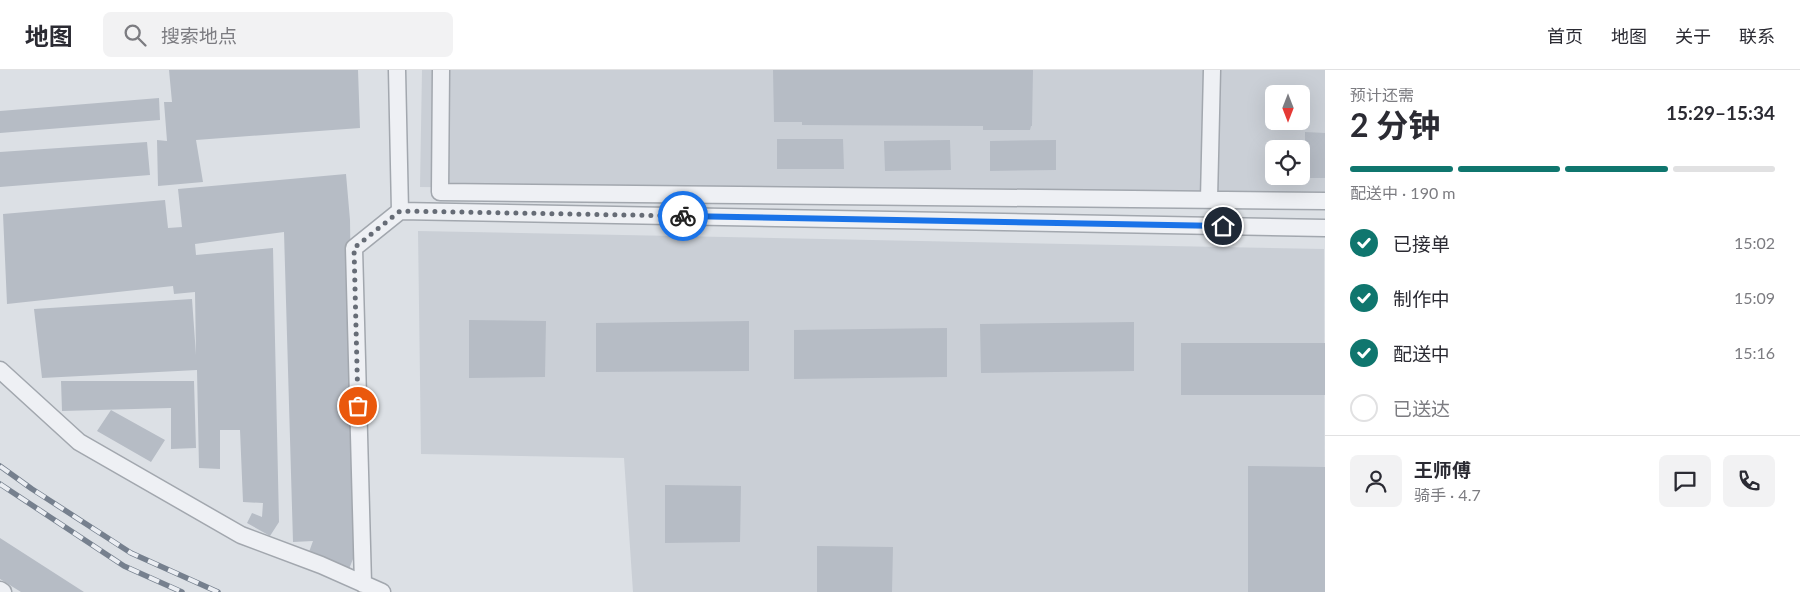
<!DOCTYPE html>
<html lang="zh">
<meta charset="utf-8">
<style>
body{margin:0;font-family:Lato,"Noto Sans SC",sans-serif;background:#f2f2f3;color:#2b2b33;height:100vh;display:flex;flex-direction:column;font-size:19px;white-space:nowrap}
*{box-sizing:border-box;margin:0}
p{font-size:16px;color:#7c7c81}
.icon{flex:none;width:28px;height:28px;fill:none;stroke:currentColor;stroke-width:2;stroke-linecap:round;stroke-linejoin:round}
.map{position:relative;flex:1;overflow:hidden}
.side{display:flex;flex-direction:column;background:#fff;width:475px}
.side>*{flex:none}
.needle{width:32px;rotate:180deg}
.buttons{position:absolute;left:1265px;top:15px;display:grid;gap:10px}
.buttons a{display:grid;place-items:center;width:45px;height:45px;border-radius:8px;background:#fff;box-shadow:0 5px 20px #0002;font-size:25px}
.pin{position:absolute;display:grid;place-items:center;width:42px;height:42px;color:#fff;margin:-21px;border:2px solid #fff;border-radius:50%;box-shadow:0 1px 5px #0007}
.courier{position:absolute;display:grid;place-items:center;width:50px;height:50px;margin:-25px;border:4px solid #1a73e8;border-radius:50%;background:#fff;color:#222;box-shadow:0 1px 6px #0007}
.head em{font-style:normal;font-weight:700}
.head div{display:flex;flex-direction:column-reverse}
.head{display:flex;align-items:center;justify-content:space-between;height:85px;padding:0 25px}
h1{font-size:32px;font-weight:700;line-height:38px}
.bar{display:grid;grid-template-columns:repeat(4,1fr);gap:8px 5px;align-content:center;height:60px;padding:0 25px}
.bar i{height:6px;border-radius:4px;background:#e1e1e2}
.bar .selected{background:#0f766e}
.bar p{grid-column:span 4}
.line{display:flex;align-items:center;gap:12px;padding:0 25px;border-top:1px solid #e1e1e2}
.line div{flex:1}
.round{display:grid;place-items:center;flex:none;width:52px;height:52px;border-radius:8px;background:#f2f2f3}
ol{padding:0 25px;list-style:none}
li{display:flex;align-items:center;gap:15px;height:55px}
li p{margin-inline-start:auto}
li .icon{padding:5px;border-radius:50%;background:#0f766e;color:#fff;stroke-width:4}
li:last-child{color:#7c7c81}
li i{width:28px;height:28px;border:2px solid #e1e1e2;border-radius:50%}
header{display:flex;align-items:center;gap:30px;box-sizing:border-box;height:70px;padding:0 25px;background:#fff;border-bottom:1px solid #e1e1e2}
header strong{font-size:24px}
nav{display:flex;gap:28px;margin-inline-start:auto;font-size:18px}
.search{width:350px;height:45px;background:#f2f2f3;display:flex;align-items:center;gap:12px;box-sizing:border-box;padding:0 18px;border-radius:8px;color:#7c7c81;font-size:19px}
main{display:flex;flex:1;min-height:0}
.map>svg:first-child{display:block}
</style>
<header>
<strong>地图</strong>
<div class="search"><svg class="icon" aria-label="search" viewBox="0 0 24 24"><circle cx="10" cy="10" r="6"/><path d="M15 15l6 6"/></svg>搜索地点</div>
<nav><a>首页</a><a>地图</a><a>关于</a><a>联系</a></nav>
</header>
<main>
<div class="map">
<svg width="1325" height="522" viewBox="0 0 1325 522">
<rect width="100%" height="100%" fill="#dce0e5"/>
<!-- built -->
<path fill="#cacfd6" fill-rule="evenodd" d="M422,0H1325V128L420,117ZM1274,24H1301V51H1274ZM1274,79H1301V106H1274Z
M418,161L1324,179L1325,522H633L624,388L421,384Z"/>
<!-- building -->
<path fill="#b6bcc5" d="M169,0H358L360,58L196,70L203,112L158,116L157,70L167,71L164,32H172Z
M773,0H1033L1032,56H1031L1030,60H983V56L802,55V52H774Z
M159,28L160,50L0,63V41Z
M1305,62L1325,63V108H1301V79H1282L1281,73L1305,74Z
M777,69H843L844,99H777Z
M950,70L951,100L885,101L884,71Z
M1056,70V100L990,101V71Z
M147,72L150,105L0,117V82Z
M346,104L350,150L355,484L349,499L309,482L313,471L293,472L284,162L195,174L196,185L273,178L279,452L270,466L247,453L252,443L262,447L263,433L243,432L240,360H220V399L199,398L197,300L42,308L34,239L192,229L196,285L195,222L174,224L173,216L7,234L3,144L165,130L168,158L182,157L178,119Z
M469,250L546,251L545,307L469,308Z
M749,251V301L596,302V253Z
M1134,252V301L981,303L980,254Z
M947,258V307L794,309V260Z
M1181,273H1325V325H1181Z
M61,311H194L196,378L171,379V338L62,341Z
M111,340L165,370L151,392L97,361Z
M1248,396L1325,397V522H1248Z
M665,415L741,416L740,472L665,473Z
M0,468L84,522H21L0,509Z
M817,476L893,477L892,522H817Z"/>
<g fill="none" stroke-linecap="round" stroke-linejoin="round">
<defs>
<path id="street" d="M441,0L440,122L1325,131
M1209,129L1212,0
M400,141L1325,158
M0,300L79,372L241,465L321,495L382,522
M363,514L354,178L400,141L397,0
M0,520L3,522"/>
</defs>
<!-- street casing -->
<use href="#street" stroke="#a2a7ae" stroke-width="19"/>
<!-- street -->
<use href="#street" stroke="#eef0f4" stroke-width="16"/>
<defs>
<path id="rail" d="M0,396L32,419L131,483L218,522
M0,414L124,496L182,522"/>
</defs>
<!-- rail casing -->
<use href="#rail" stroke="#76808e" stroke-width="5.5"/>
<!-- rail -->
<use href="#rail" stroke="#ebeef3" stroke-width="4" stroke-dasharray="11" stroke-linecap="butt"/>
</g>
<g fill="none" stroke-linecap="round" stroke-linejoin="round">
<!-- done -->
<path stroke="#666c76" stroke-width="5" stroke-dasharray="0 9" d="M358,336L354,178L400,141L683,146"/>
<!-- route -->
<path stroke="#1a73e8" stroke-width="6" d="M683,146L1223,156"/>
</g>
</svg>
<div class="buttons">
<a><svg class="needle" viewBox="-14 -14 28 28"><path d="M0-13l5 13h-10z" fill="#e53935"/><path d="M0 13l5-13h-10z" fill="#7c7c81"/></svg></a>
<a><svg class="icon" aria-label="locate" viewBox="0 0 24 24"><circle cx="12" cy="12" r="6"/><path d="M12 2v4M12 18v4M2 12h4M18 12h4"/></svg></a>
</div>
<div class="pin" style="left:358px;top:336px;background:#ea580c"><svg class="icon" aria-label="bag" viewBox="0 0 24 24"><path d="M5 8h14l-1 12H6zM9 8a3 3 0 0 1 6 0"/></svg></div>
<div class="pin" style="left:1223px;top:156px;background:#1f2937"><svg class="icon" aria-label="home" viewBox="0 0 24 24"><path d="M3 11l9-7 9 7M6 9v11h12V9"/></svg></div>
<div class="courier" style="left:683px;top:146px"><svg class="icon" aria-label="bike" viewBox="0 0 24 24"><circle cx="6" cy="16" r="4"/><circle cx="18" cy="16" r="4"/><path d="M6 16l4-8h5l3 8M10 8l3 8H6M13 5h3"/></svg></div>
</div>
<section class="side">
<div class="head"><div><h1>2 分钟</h1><p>预计还需</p></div><em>15:29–15:34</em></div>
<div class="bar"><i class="selected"></i><i class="selected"></i><i class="selected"></i><i></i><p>配送中 · 190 m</p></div>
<ol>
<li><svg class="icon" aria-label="check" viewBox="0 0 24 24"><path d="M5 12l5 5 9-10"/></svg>已接单<p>15:02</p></li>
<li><svg class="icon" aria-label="check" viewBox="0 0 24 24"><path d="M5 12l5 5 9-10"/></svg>制作中<p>15:09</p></li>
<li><svg class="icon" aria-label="check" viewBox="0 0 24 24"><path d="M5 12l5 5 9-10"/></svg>配送中<p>15:16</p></li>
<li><i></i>已送达</li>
</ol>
<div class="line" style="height:90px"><a class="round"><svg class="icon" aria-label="person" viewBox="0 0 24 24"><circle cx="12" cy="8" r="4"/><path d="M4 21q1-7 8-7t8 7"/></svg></a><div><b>王师傅</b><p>骑手 · 4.7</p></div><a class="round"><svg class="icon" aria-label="chat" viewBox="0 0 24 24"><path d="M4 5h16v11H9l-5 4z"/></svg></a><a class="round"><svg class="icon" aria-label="phone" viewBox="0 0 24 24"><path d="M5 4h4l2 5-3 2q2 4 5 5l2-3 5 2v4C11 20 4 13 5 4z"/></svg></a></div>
</section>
</main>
